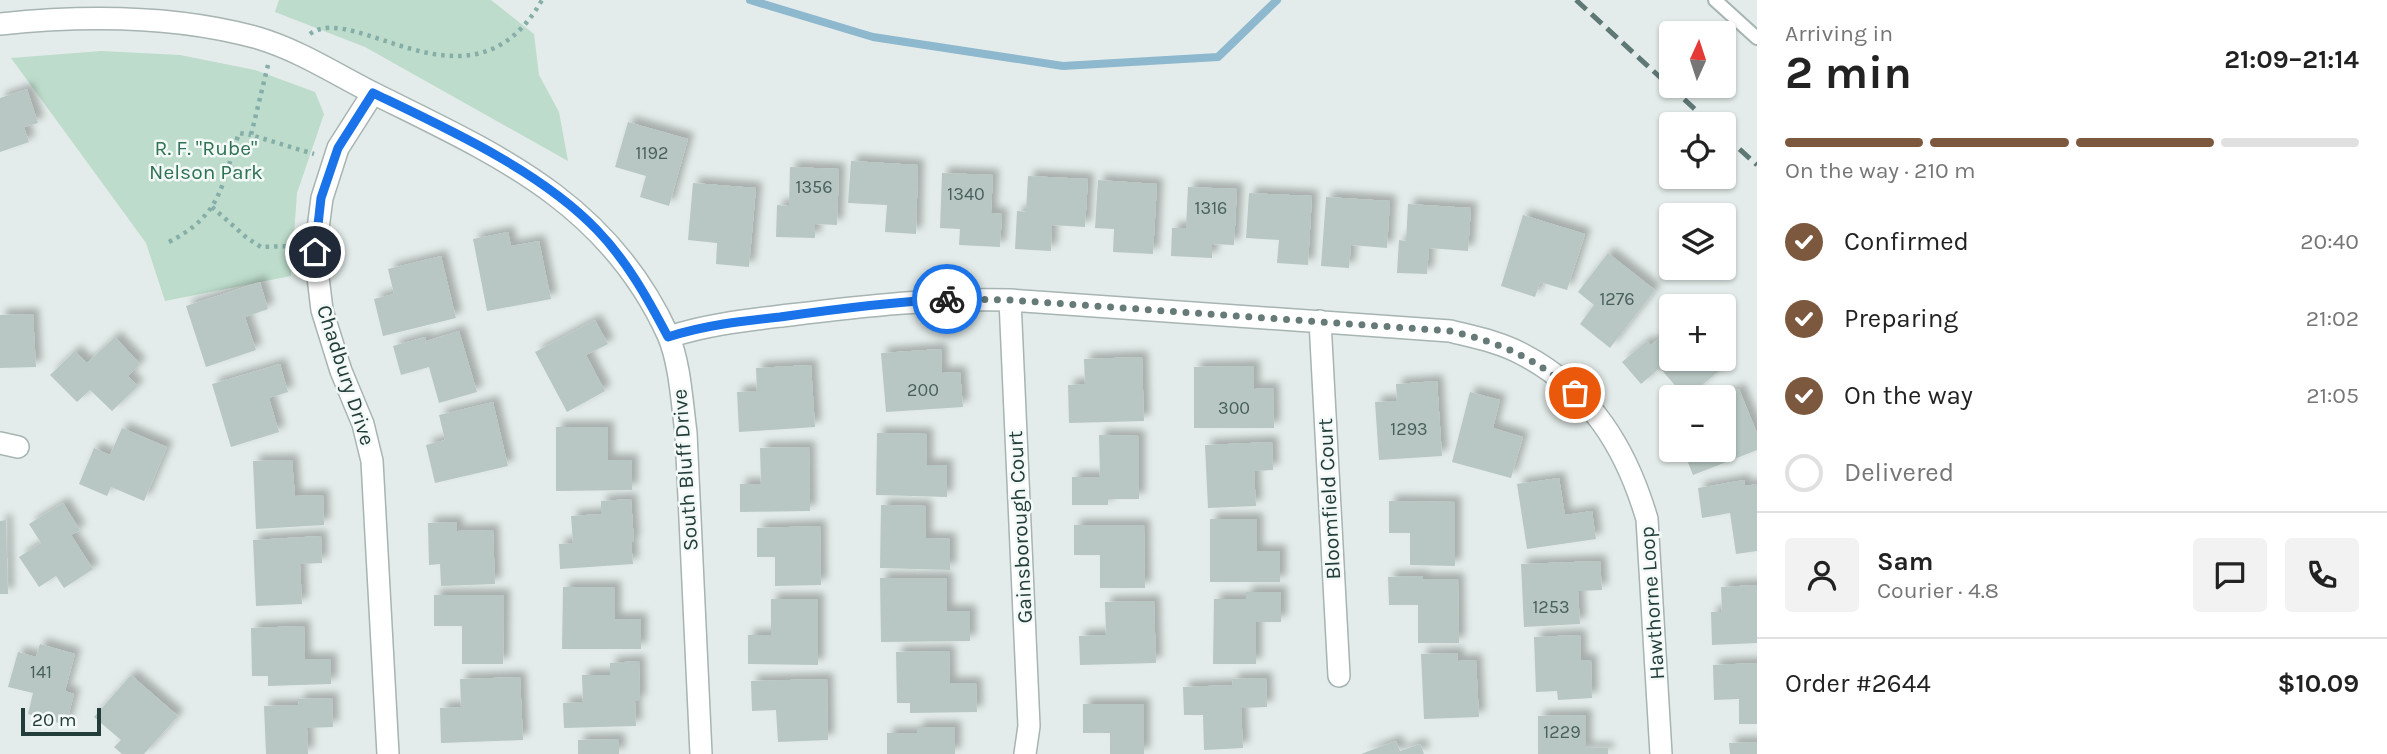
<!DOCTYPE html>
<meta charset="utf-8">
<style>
body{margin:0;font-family:Karla,sans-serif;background:#f2f2f2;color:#222;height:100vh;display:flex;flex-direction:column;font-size:26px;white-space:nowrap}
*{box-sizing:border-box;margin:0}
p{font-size:23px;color:#767676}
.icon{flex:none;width:38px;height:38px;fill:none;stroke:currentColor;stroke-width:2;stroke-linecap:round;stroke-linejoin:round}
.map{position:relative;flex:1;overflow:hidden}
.panel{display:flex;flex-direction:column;background:#fff;width:630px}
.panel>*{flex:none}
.needle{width:46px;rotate:3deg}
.controls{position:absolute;left:1659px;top:21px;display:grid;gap:14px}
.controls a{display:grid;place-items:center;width:77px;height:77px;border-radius:7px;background:#fff;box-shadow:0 2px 5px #0004;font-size:35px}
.scale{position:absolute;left:21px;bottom:18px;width:80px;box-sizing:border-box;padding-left:7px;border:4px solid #233d3a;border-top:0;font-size:19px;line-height:24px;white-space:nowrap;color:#233d3a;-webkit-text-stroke:5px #f3f9f7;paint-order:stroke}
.pin{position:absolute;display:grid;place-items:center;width:60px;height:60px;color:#fff;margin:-30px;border:4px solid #fff;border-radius:50%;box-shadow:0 2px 7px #0007}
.courier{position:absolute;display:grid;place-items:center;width:70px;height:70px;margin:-35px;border:5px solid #1a73e8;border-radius:50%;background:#fff;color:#222;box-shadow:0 2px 9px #0007}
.overview em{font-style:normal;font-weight:700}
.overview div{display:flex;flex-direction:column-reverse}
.overview{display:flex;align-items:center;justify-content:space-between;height:119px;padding:0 28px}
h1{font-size:46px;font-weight:700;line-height:52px}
.bar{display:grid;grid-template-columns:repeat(4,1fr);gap:10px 7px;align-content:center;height:84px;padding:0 28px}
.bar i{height:9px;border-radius:5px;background:#e0e0e0}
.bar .active{background:#7c593e}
.bar p{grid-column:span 4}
.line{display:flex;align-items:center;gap:18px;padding:0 28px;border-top:2px solid #e0e0e0}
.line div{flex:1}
.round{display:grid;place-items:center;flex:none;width:74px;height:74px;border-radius:7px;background:#f2f2f2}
ol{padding:0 28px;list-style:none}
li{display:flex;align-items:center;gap:21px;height:77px}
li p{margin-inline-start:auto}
li .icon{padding:7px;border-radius:50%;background:#7c593e;color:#fff;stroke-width:4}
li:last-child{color:#767676}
li i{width:38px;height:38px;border:4px solid #e0e0e0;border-radius:50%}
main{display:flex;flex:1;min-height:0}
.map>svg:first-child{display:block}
</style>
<main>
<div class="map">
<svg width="1757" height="754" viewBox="0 0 1757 754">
<defs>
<filter id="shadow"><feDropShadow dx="6" dy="-6" stdDeviation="3.5" flood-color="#0004"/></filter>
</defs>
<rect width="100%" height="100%" fill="#e3ecea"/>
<!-- green -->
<path fill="#bddccb" d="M279,0H491L534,34L539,75L559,112L568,161L365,47L275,12Z
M101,51L180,55L255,70L315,92L324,114L297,193L291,276L165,301L146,243L11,58Z"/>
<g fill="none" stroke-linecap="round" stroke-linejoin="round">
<!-- stream -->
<path stroke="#8db8ce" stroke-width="8" d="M750,0L873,37L1063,66L1218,57L1277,0"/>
</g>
<!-- building -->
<path fill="#b8c7c3" filter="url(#shadow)" d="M27,89L38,123L24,127L29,142L0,152V98Z
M628,122L688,139L669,206L640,197L646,176L615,167Z
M851,161L918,165L916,234L885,232L887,205L848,203Z
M790,167L839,169L837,225L815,224V238L776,237L777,205L789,206Z
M942,173L993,175L991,213L1002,214L1000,247L959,245L960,229L940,228Z
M1028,176L1088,179L1085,227L1052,225L1051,251L1015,249L1017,211L1026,212Z
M1098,180L1157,184L1153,254L1113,252L1114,229L1095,228Z
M693,183L756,188L749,267L716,264L717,243L688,240Z
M1188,187L1237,189L1234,245L1212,244V258L1171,256L1172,228H1186Z
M1249,193L1312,196L1308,265L1277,263L1279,240L1246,238Z
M1326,197L1390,201L1387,248L1351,245L1349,268L1321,266Z
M1408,204L1471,208L1468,251L1429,248L1427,274L1397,273L1399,240L1406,241Z
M1523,215L1585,234L1567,290L1540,282L1535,297L1501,286Z
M508,232L511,246L539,241L551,299L487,311L473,239Z
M1608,253L1655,290L1610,348L1580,324L1594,305L1578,292Z
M441,256L456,318L383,336L374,299L394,294L388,269Z
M260,282L268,309L245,317L256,350L206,367L186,306Z
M33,314L36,367L0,368V315Z
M595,320L608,344L586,355L605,391L567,412L535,352Z
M1671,328V359H1708L1718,372L1687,397H1685L1660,368L1641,384L1622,362L1647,341L1651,345Z
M459,331L477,392L439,403L429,367L401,375L393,346L425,337L426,341Z
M115,337L140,364L128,376L138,386L112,411L90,390L77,402L50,375L75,351L87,363Z
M941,349L942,373L960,372L963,407L886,412L881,353Z
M1142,357L1144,421L1069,423L1068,385L1085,384L1084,359Z
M280,364L288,392L269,398L279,432L231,447L212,384Z
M811,365L815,427L739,432L737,392L757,391L756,368Z
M1254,366V389L1273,388L1274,428H1194V367Z
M1437,381L1442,456L1379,460L1375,402L1397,401L1396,384Z
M1739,389L1757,433V450L1693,475L1683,450H1724V395Z
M1470,392L1500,400L1493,428L1523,437L1511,478L1452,462Z
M493,402L508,466L435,483L426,445L445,440L439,415Z
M556,427H608V460H632V490L556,491Z
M122,428L167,447L144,501L111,487L107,496L79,484L94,448L110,455Z
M877,433L927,434V465H947V497L876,495Z
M1099,435L1139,436V499H1108V505H1072V477H1100Z
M1272,442L1273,470L1254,471L1256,506L1208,508L1205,445Z
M809,447L810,511L740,512V484H761L760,448Z
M292,460L295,496L323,495L324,525L256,529L253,461Z
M1559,478L1565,515L1592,511L1596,539L1527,549L1517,484Z
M1744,480L1745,486L1757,484V551L1736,554L1730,513L1702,518L1698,488Z
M631,499L634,542H631L633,564L560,569L559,544L573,543L571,516L601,514V501Z
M1389,501L1455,502V566L1410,565V533H1389Z
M63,503L80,530L71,535L93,569L64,588L56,576L39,587L19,557L41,543L29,524Z
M881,505L926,506V538L950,539V570L880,568Z
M1210,519H1257V551H1280V582H1210Z
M6,520L8,594H0V521Z
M457,522V531L493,530L495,584L441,586L440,564L429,565L428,523Z
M1074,525H1144L1145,588H1100V555H1074Z
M820,526L821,585L775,586V557H757V528Z
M321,536L322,563L300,564L302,604L256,606L253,540Z
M1600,561L1602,590L1578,591L1580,624L1524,627L1521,564Z
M1423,576L1422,579H1458L1459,643H1418V605H1389L1388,577Z
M880,578H947V611H970V641L881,642Z
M1757,585V643L1712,645L1711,612H1722L1721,587Z
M563,587H615V619H641V649H562Z
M1246,592H1281V622H1256V664H1213L1214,599H1246Z
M434,595H504L503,664H462V626H434Z
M771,599H818V665L748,664V635H771Z
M1154,601L1156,663L1080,665L1079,636L1106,635L1105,602Z
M304,626L305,659H331V684L268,686V676H252L251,628Z
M1580,635L1581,660H1591L1592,698L1558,700L1557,691L1536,692L1534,637Z
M40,644L75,654L65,691L74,694L66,725L28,714L33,693L8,687L18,652L36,657Z
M949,651L950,683H976L977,712L910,713V703H897L896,652Z
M1458,653V661L1476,660L1479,717L1424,719L1421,654Z
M639,661L640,701H635L636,726L564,728L563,703L583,702L582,675H610V663Z
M1757,663V724H1739V699L1714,700L1713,665Z
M131,675L178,716L144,754H122L114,747L121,740L94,717Z
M520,677L523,740L441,743L440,708L461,707L460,679Z
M1266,678L1267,707L1241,708L1243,748L1204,750L1203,715H1184L1183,687L1233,685L1232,679Z
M827,679L828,740L778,742L776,710L752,711L751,681Z
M332,698L333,727L307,728L308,754H266L264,706L299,705L298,699Z
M1083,704H1144V754H1110V733H1083Z
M1586,715V748H1608V754H1538V716Z
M917,727H955V754H887V733H917Z
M619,739V754H578V740Z
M1396,741L1400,751L1420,744L1424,754H1361Z
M1757,742V754H1730L1729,743Z"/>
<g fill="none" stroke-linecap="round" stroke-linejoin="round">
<defs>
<path id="service" d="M1715,0L1757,38"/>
<path id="minor" d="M0,24C85,15 175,15 258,38C301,51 337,75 377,95C498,155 608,203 668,335C680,363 682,403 686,433L701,754
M373,93L338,148L322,198L315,252L322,310L341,371L363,424L372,461L388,754
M1010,300L1029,726L1025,754
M1320,321L1339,676
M669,337C708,324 749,320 790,315C864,306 935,298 1010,300L1450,331C1474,337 1500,342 1522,354C1591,390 1626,448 1647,519L1661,754
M0,443L18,447"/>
</defs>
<!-- service casing -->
<use href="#service" stroke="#a6b4b2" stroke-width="16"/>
<!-- minor casing -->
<use href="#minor" stroke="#a6b4b2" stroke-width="24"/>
<!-- path -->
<path stroke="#85aea9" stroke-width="4.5" stroke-dasharray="3.5 5" stroke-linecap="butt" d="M310,34C355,0 472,123 542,0
M268,65L251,135L314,154
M212,207L247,238L261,247L295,246
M169,242C223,214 221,185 239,133L251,135"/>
<!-- service -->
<use href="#service" stroke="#fff" stroke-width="12"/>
<!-- minor -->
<use href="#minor" stroke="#fff" stroke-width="21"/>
<!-- rail -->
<path stroke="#5e7876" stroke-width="5" stroke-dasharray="14 7" stroke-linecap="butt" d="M1576,0L1711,124
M1724,135L1757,165"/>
</g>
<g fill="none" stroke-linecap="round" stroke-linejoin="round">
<!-- done -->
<path stroke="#667a78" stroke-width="7" stroke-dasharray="0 12.6" d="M947,299L1010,300L1450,331C1501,343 1536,358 1575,393"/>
<!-- route -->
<path stroke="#1a73e8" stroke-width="9" d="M315,252L321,198L338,148L373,93C446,128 541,171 597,230C627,261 648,299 668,337C705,325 742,321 780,317C836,309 891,302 947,299"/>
</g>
<g text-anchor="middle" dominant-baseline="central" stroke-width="5" stroke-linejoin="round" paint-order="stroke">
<!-- number labels -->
<g font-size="18" fill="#48605c">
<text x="652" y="153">1192</text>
<text x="814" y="187">1356</text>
<text x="966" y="194">1340</text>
<text x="1211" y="208">1316</text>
<text x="1617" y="299">1276</text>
<text x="923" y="390">200</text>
<text x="1234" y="408">300</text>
<text x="1409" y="429">1293</text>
<text x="1551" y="607">1253</text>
<text x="41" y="672">141</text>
<text x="1562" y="732">1229</text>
</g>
<!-- park labels -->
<g font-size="21" fill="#2f7255" stroke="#f3f9f7">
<text x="206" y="148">R. F. "Rube"<tspan x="206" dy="24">Nelson Park</tspan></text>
</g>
<!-- street labels -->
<g font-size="21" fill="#233d3a" stroke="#f3f9f7">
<text transform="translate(346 375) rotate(72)">Chadbury Drive</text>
<text transform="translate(685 470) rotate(-94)">South Bluff Drive</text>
<text transform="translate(1329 499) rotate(-93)">Bloomfield Court</text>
<text transform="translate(1020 527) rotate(-93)">Gainsborough Court</text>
<text transform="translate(1652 603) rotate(-94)">Hawthorne Loop</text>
</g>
</g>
</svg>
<div class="controls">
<a><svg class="needle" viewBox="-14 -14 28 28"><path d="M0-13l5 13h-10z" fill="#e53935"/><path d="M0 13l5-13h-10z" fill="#767676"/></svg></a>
<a><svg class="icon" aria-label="locate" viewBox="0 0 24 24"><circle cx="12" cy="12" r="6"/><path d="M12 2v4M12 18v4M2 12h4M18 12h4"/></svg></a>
<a><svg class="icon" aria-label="layers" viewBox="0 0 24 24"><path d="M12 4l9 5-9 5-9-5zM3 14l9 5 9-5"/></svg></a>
<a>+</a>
<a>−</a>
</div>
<div class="scale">20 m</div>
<div class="pin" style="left:1575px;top:393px;background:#ea580c"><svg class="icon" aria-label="bag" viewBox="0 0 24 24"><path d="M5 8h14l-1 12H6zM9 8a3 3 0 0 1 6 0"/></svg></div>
<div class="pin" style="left:315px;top:252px;background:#1f2937"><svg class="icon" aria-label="home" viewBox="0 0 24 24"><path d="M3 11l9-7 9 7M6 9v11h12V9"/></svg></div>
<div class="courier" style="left:947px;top:299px"><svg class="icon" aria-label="bike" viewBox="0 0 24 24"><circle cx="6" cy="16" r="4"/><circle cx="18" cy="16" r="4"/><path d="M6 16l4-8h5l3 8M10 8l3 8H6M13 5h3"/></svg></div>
</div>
<section class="panel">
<div class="overview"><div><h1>2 min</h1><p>Arriving in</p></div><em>21:09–21:14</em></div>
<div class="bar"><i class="active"></i><i class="active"></i><i class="active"></i><i></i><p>On the way · 210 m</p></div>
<ol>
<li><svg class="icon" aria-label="check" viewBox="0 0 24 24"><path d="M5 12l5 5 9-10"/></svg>Confirmed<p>20:40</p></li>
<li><svg class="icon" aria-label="check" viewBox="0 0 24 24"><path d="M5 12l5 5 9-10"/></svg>Preparing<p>21:02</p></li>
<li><svg class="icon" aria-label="check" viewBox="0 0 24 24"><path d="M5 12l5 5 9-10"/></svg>On the way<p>21:05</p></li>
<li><i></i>Delivered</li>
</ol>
<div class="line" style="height:126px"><a class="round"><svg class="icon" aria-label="person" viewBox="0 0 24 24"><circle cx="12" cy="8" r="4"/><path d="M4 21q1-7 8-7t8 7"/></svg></a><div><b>Sam</b><p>Courier · 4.8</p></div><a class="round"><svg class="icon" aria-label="chat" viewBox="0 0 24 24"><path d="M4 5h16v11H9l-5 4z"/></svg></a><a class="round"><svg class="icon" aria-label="phone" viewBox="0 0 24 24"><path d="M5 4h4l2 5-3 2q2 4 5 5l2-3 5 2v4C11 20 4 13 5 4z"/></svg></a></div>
<div class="line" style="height:91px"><div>Order #2644</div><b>$10.09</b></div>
</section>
</main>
